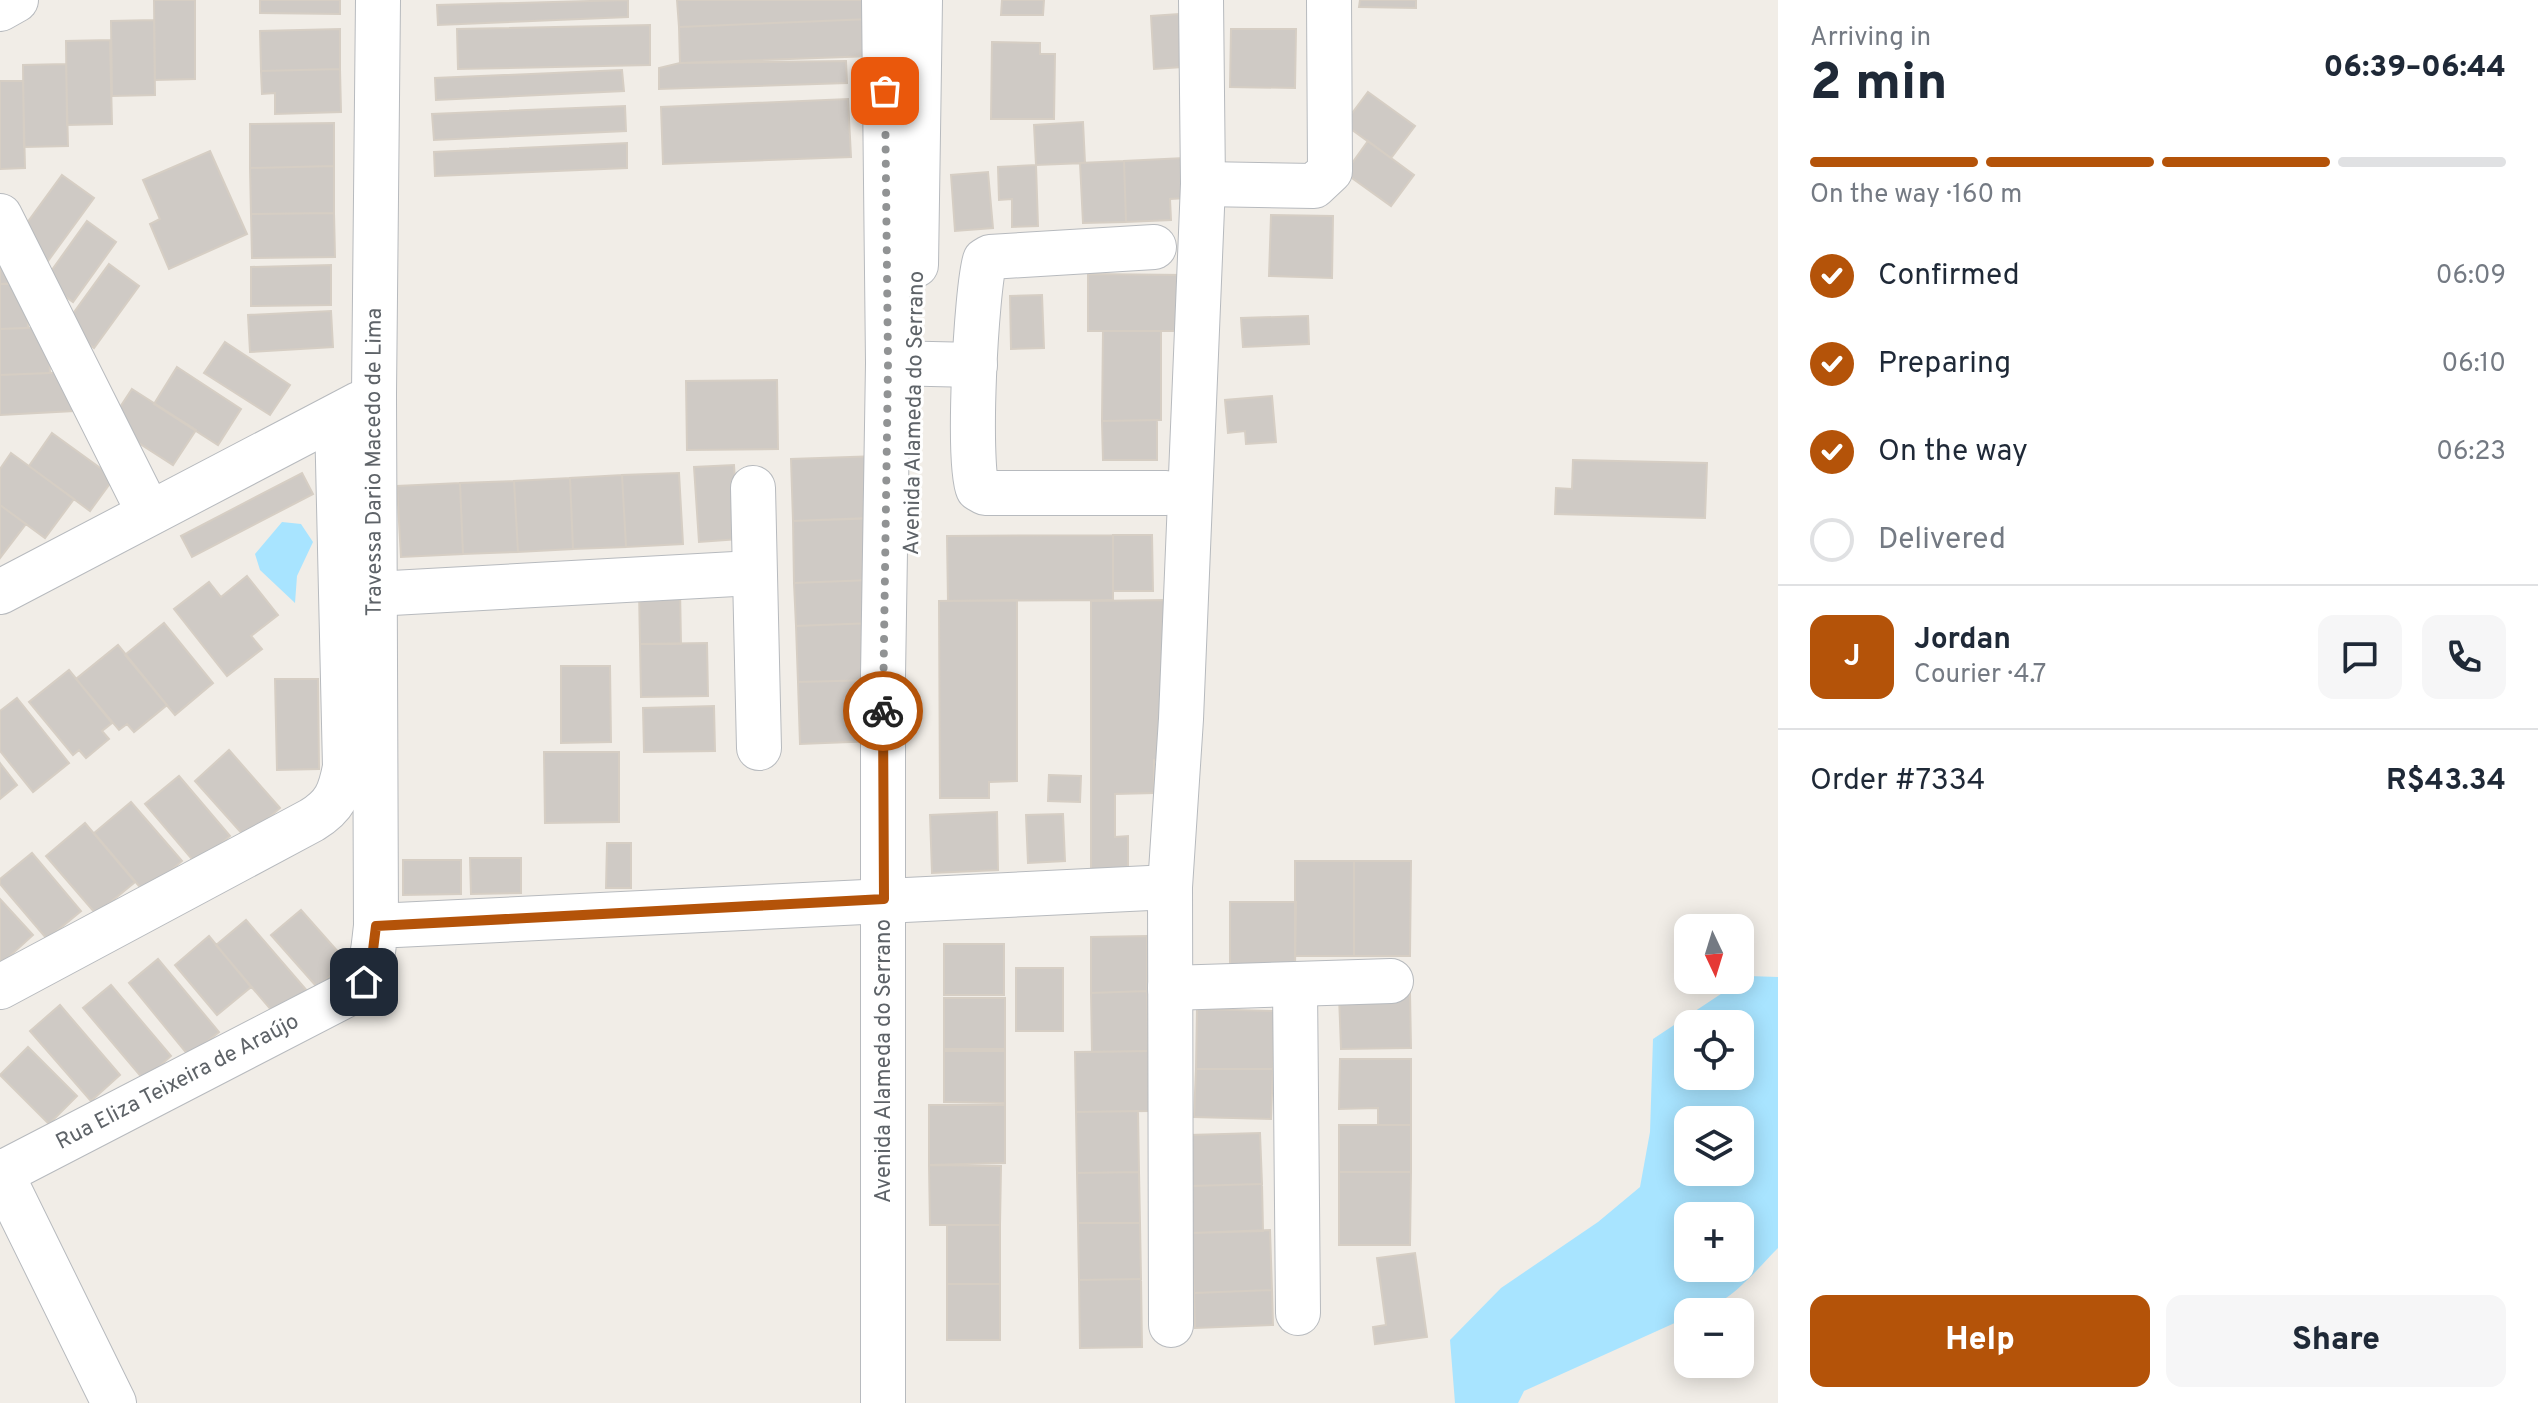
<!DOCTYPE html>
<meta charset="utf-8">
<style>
body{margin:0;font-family:Overpass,sans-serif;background:#f6f6f7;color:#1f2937;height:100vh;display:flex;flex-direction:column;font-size:30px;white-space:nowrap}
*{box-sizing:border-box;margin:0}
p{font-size:26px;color:#747a83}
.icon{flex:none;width:44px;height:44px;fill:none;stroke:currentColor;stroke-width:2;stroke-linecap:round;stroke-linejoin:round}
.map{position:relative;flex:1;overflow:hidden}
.sheet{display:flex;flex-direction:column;background:#fff;width:760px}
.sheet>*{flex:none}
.needle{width:52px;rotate:176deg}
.fabs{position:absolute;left:1674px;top:914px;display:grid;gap:16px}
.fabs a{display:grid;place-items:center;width:80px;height:80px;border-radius:16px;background:#fff;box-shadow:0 4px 20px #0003;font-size:40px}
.pin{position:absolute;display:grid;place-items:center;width:68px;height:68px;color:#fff;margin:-34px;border-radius:16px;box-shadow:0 4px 12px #0006}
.courier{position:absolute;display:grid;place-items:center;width:80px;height:80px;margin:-40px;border:6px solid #b45309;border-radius:50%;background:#fff;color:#222;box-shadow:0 2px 10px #0007}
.head em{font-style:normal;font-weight:800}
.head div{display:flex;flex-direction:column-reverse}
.head{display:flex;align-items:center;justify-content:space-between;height:136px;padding:0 32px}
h1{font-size:52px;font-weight:800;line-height:60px}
.bar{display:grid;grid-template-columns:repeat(4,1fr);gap:12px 8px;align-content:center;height:96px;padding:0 32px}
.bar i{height:10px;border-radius:6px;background:#e0e1e3}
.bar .current{background:#b45309}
.bar p{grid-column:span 4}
.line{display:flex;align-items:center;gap:20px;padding:0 32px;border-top:2px solid #e0e1e3}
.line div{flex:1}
.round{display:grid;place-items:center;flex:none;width:84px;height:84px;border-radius:16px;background:#f6f6f7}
ol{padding:0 32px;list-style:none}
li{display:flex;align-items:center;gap:24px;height:88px}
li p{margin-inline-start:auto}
li .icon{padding:8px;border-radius:50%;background:#b45309;color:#fff;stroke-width:4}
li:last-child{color:#747a83}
li i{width:44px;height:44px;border:4px solid #e0e1e3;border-radius:50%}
.action{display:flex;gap:16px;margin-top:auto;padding:16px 32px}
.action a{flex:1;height:92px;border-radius:16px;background:#b45309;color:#fff;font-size:32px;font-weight:800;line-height:92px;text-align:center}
.action a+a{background:#f6f6f7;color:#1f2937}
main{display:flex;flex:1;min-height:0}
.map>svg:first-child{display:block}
</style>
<main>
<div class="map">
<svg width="1778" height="1403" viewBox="0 0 1778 1403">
<rect width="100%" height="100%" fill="#f1ede7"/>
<!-- water -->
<path fill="#a8e4ff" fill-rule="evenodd" d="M282,522L301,524L313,542L297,576L295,603L260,570L255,554Z
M1748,976L1778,977V1248C1754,1272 1724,1312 1688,1312V1317L1524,1391L1518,1403H1455L1450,1340L1501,1288L1598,1222L1640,1187L1650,1132L1653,1039ZM1688,1024H1740V1076H1688ZM1688,1120H1740V1172H1688ZM1688,1216H1740V1268H1688Z"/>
<!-- building -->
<path fill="#cfcac5" stroke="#d6cec4" stroke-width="2" d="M154,0H195V79L155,80Z
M260,0H340V14L260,13Z
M628,0V17L438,25L437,5Z
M677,0H870V19L679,27Z
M1002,0H1044L1043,15H1001Z
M1360,0H1416V8L1359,7Z
M1179,14L1182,67L1154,69L1151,16Z
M870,19L872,56L680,63L679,27Z
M154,20L155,95L112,96L111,21Z
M650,25V65L458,69L457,29Z
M340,29V69L261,71L260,31Z
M1231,29H1296L1295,88L1230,87Z
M110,40L112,124L67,125L66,41Z
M992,42L1040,43V54H1055L1054,119H991Z
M846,61L847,83L659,89V68L680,63Z
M66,64L68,146L24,147L23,65Z
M340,69L341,112L275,114V93L262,94L261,71Z
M622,70L624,91L436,100L435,78Z
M0,81H23L25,168L0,169Z
M1368,92L1415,126L1391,158L1344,124Z
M848,99L851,157L663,164L661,107Z
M625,106L626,131L434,140L432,114Z
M1083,122L1085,163L1036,165L1034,125Z
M334,123V166L250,168V124Z
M1368,141L1414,175L1391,206L1345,173Z
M627,143V168L435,176L434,152Z
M210,151L247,234L169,269L150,224L160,219L143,180Z
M1184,158L1186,198L1170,199L1171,220L1126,222L1124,161Z
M1124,161L1126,222L1083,223L1080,163Z
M1036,165L1038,226L1012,227V199L999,200L998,167Z
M334,166V213L251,214L250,168Z
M988,172L993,228L955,231L951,175Z
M62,175L94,198L48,261L16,238Z
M334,213L335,257L252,258L251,214Z
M1271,215L1333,216L1332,278L1269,276Z
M87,221L116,242L73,302L44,281Z
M0,239L10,284H0Z
M109,264L139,286L94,348L64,326Z
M331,265V305L251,306V267Z
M1088,274L1184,275L1183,331H1088Z
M26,282L28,328L0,329V284Z
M1042,295L1044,348L1011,349L1010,296Z
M331,311L333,347L250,352L248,315Z
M1308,316L1309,344L1243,347L1241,318Z
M48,327L50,373L0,375V329Z
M1103,331H1161V420L1102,421Z
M225,342L290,385L270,415L204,373Z
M177,367L241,409L218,445L154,404Z
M72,372L74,411L0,415V375Z
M777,380L778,449L687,450L686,381Z
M132,389L196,430L173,465L109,424Z
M1272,396L1276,442L1246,444L1245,431L1228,433L1225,400Z
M1157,420V460H1103L1102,421Z
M52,433L114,478L90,511L29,466Z
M11,453L74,499L45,538L0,505V469Z
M879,456L881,518L793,521L791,459Z
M1573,460L1707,463L1705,518L1555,514L1556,488L1572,489Z
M734,465L739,539L699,542L694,467Z
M302,473L313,494L192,557L181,536Z
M679,473L683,544L626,547L622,475Z
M622,475L626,547L573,549L570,478Z
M570,478L573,549L518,552L514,481Z
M514,481L518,552L463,554L460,483Z
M460,483L463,554L401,557L397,486Z
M0,505L26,524L0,558Z
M869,518L871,580L794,583L793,521Z
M1113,535V600L948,601L947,536Z
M1113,535H1152L1153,591H1113Z
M247,576L278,615L251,636L262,649L227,676L174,609L209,582L221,597Z
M871,580L873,623L796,626L794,583Z
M680,589L681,644H640L639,590Z
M1017,600V781L989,782V798H940L939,601Z
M1167,600L1168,761L1154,760V793L1115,794V837L1128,836V870H1091V601Z
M164,623L213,683L175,715L125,655Z
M873,623L875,680L798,682L796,626Z
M707,643L708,696L641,697L640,644Z
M118,645L167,705L134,732L127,724L119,730L76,679Z
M561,666H610L611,742L561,743Z
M69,670L112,723L102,731L109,739L86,758L79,750L73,755L29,702Z
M275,679H318L319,769L277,770Z
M875,680L876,741L800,744L798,682Z
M17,698L69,763L33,792L0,751V711Z
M714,706L715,751L644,752L643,708Z
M229,750L280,808L246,838L195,781Z
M544,752H619V822L545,823Z
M0,763L17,785L0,799Z
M1049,775L1081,776L1080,802L1048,801Z
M179,776L230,836L197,865L145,804Z
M131,802L182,861L145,893L94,833Z
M997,812L998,870L932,873L930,815Z
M1063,814L1065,861L1028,863L1026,815Z
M85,823L135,882L96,914L46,856Z
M607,843H631V888H606Z
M32,853L81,911L47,939L0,884V879Z
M470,858H521V893L471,894Z
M403,860H461V894L403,895Z
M1295,861H1354V956H1295Z
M1354,861H1411L1410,956H1354Z
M0,899L33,935L0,965Z
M1230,902H1296L1295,968H1230Z
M301,910L347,962L317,987L271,935Z
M246,920L308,992L278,1018L216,945Z
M209,936L251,987L217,1015L175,965Z
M1147,936V991L1091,993V937Z
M944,944H1004V995H944Z
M158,959L219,1032L189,1056L129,983Z
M1016,968H1063V1031H1016Z
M111,985L171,1056L144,1080L83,1008Z
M1147,991L1148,1051L1092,1052L1091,993Z
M1410,993L1411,1048L1341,1049L1339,995Z
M944,998H1005V1049H944Z
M60,1005L120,1075L91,1101L30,1031Z
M1197,1009L1274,1011L1273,1069H1196Z
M28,1047L77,1096L49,1124L0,1075Z
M944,1051H1005V1103L944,1102Z
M1148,1051L1149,1111L1076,1112L1075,1052Z
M1340,1059H1411V1125H1378V1108L1339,1109Z
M1196,1069H1273L1271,1119L1194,1117Z
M929,1105H1005V1163L929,1165Z
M1138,1111L1139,1172L1077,1173L1076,1112Z
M1339,1125H1411V1172H1339Z
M1260,1133L1262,1184L1191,1186L1189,1135Z
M929,1165L1001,1166L1000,1225H930Z
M1139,1172L1140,1223H1078L1077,1173Z
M1339,1172H1411L1410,1245H1339Z
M1262,1184L1263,1231L1192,1233L1191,1186Z
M1078,1223H1140L1141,1279L1079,1280Z
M947,1225H1000V1284H947Z
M1270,1230L1272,1290L1194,1293L1192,1233Z
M1415,1253L1427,1337L1375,1344L1373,1327L1386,1325L1377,1258Z
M1141,1279L1142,1347L1080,1348L1079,1280Z
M947,1284H1000V1340H947Z
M1272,1290L1273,1325L1195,1328L1194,1293Z"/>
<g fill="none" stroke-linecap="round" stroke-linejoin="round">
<defs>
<g id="minor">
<path d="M0,9L16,0"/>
<path d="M1203,184L1314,186L1330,171L1329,0"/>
<path d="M0,216L149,513"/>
<path d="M1154,247L990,257L985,260C976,290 967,464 978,489L985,493H1166"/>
<path d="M916,265L920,0"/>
<path d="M888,363L975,365"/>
<path d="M753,488L759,748"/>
<path d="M0,592L359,404"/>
<path d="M374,594L753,573"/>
<path id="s1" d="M376,926L374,395L378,0"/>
<path d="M1295,985L1298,1313"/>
<path d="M0,987L312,820C335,806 340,793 345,767L337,418"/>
<path d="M1170,988L1391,981"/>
<path d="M0,1171L114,1403"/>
<path id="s2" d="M0,1174L346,995C374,974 372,958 376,926L1170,887"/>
<path d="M1171,1325L1170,887L1181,719L1203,184L1201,0"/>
<path d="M883,1403V676L888,363L884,0"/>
</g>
</defs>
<!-- minor casing -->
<use href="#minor" stroke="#b7babe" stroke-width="46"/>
<!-- minor -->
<use href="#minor" stroke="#fff" stroke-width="44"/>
</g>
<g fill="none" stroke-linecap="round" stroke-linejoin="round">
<!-- done -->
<path stroke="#919394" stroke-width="8" stroke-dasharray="0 14.4" d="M883,711L888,363L885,91"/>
<!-- route -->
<path stroke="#b45309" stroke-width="10" d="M364,982L371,966L376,926L884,899L883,711"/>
</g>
<g text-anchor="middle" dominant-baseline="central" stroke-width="6" stroke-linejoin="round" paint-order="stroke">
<!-- street labels -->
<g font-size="22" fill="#5e6368" stroke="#fff">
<text transform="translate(915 413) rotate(-89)">Avenida Alameda do Serrano</text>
<text stroke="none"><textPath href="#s1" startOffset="464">Travessa Dario Macedo de Lima</textPath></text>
<text transform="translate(884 1061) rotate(-90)">Avenida Alameda do Serrano</text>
<text stroke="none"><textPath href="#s2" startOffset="200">Rua Eliza Teixeira de Araújo</textPath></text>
</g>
</g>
</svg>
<div class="fabs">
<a><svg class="needle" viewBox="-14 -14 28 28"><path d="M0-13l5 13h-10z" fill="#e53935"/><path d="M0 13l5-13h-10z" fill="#747a83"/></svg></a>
<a><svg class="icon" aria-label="locate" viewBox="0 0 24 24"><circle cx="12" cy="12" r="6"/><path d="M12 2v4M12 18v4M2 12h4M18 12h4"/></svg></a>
<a><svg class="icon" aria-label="layers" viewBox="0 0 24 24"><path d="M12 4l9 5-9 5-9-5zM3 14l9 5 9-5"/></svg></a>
<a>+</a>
<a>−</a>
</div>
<div class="pin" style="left:885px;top:91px;background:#ea580c"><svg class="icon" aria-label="bag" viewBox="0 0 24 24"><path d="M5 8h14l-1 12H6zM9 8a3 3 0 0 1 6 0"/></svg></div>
<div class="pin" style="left:364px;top:982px;background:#1f2937"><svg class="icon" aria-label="home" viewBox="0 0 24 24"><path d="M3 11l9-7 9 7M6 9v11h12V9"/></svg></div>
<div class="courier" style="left:883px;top:711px"><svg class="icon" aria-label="bike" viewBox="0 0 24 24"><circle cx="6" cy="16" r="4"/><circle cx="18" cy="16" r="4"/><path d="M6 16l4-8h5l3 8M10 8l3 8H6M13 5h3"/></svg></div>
</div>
<section class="sheet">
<div class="head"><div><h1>2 min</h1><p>Arriving in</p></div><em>06:39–06:44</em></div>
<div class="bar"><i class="current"></i><i class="current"></i><i class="current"></i><i></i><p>On the way · 160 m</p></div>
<ol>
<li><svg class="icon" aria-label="check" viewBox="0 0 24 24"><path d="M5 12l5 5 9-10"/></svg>Confirmed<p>06:09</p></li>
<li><svg class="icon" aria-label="check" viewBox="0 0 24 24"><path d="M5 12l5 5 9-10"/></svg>Preparing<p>06:10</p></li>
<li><svg class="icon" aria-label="check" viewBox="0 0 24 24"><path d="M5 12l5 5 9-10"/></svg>On the way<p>06:23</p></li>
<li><i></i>Delivered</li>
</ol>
<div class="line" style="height:144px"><b class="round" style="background:#b45309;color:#fff">J</b><div><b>Jordan</b><p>Courier · 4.7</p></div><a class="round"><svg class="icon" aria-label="chat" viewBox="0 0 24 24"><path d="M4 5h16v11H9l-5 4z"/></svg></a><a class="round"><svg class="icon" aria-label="phone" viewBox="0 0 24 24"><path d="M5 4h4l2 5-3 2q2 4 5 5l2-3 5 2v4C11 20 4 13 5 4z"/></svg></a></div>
<div class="line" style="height:104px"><div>Order #7334</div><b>R$43.34</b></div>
<div class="action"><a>Help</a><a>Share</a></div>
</section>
</main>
